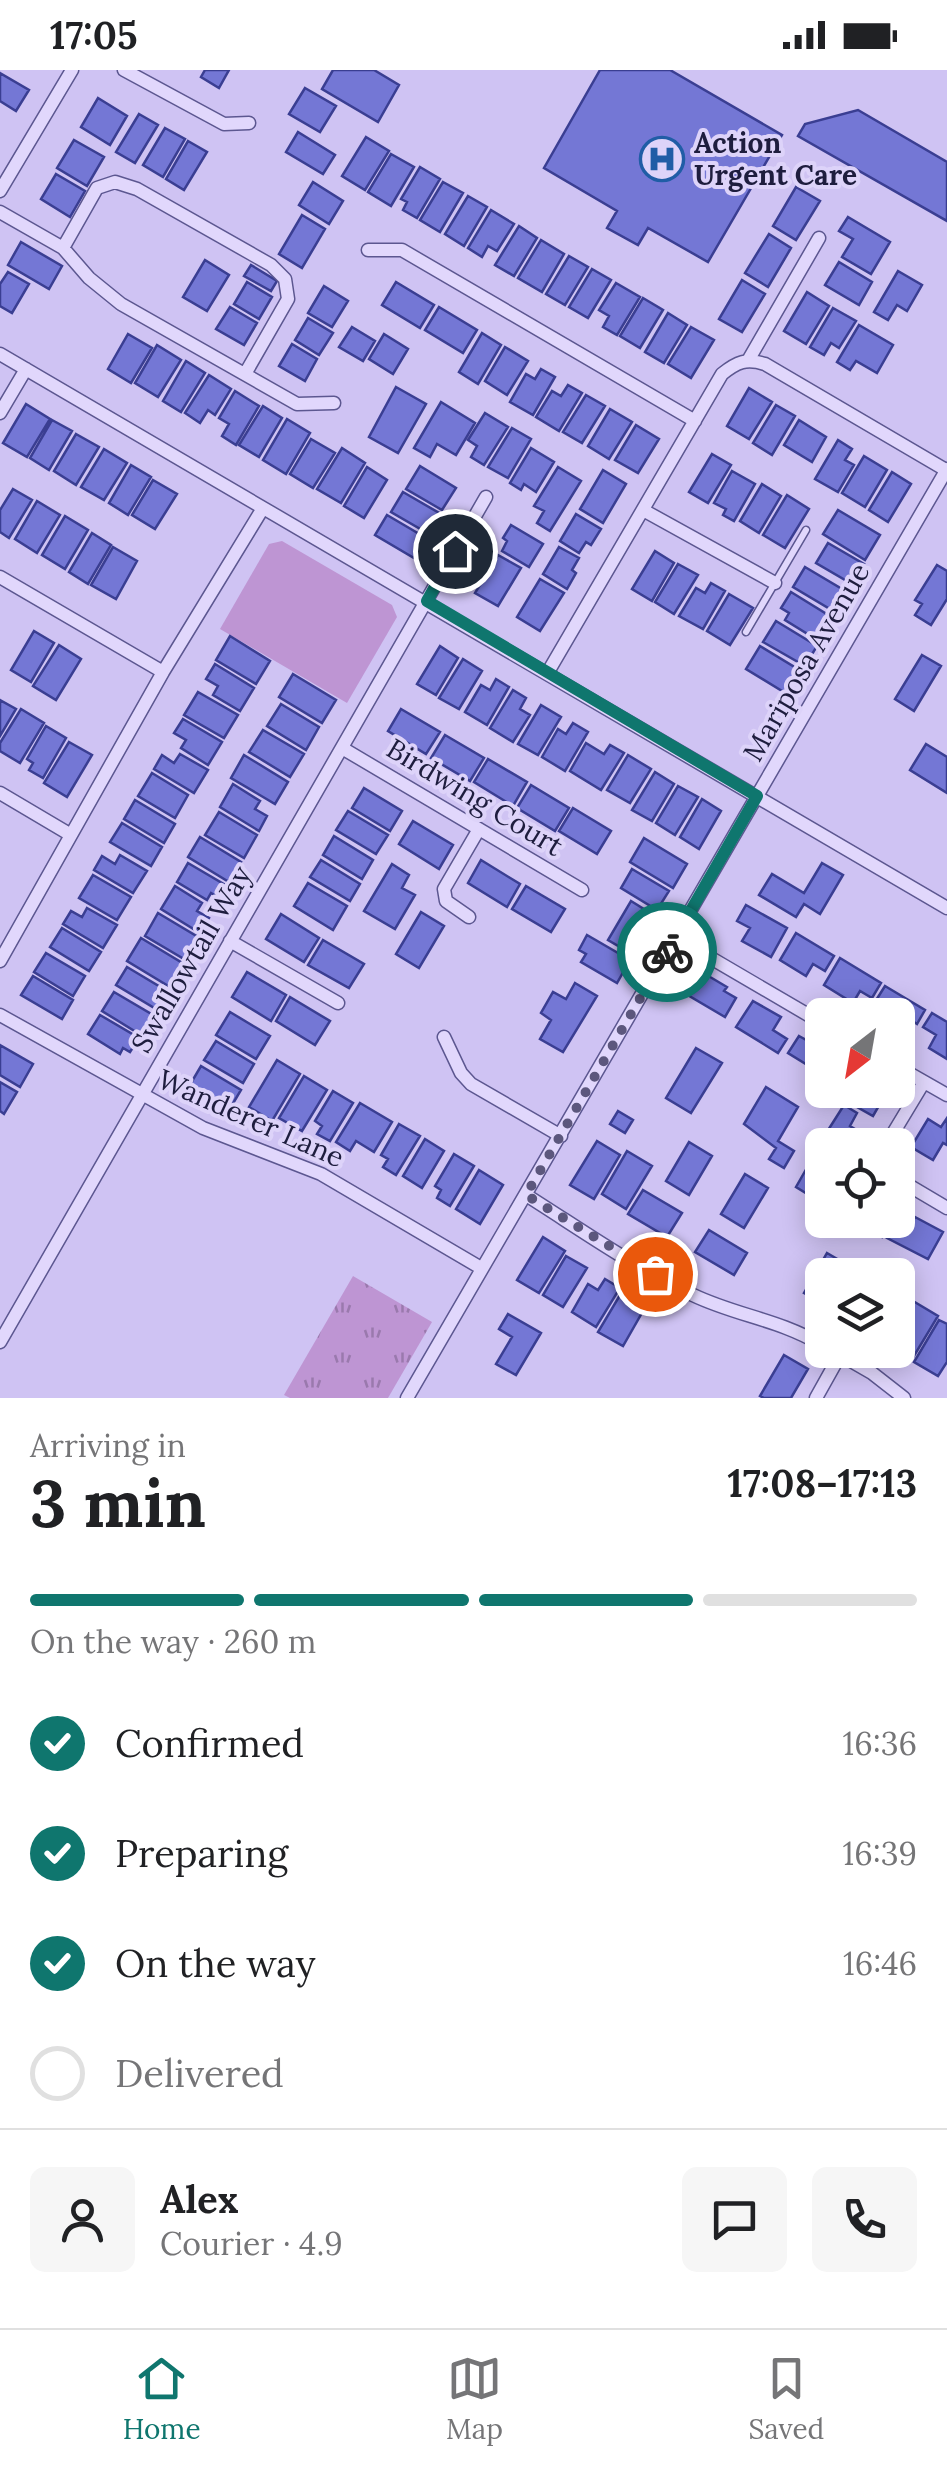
<!DOCTYPE html>
<meta charset="utf-8">
<style>
body{margin:0;font-family:Lora,serif;background:#f6f6f6;color:#202124;height:100vh;display:flex;flex-direction:column;font-size:38px;white-space:nowrap}
*{box-sizing:border-box;margin:0}
p{font-size:32px;color:#757577}
.icon{flex:none;width:55px;height:55px;fill:none;stroke:currentColor;stroke-width:2;stroke-linecap:round;stroke-linejoin:round}
.map{position:relative;height:1328px;overflow:hidden}
.sheet{display:flex;flex-direction:column;background:#fff;flex:1}
.sheet>*{flex:none}
.needle{width:65px;rotate:211deg}
.fabs{position:absolute;left:805px;top:928px;display:grid;gap:20px}
.fabs a{display:grid;place-items:center;width:110px;height:110px;border-radius:15px;background:#fff;box-shadow:0 5px 25px #0003;font-size:50px}
.pin{position:absolute;display:grid;place-items:center;width:85px;height:85px;color:#fff;margin:-42px;border:5px solid #fff;border-radius:50%;box-shadow:0 2px 10px #0007}
.courier{position:absolute;display:grid;place-items:center;width:100px;height:100px;margin:-50px;border:8px solid #0f766e;border-radius:50%;background:#fff;color:#222;box-shadow:0 2px 12px #0007}
.head em{font-style:normal;font-weight:700}
.head div{display:flex;flex-direction:column-reverse}
.head{display:flex;align-items:center;justify-content:space-between;height:170px;padding:0 30px}
h1{font-size:65px;font-weight:700;line-height:75px}
.bar{display:grid;grid-template-columns:repeat(4,1fr);gap:15px 10px;align-content:center;height:120px;padding:0 30px}
.bar i{height:12px;border-radius:8px;background:#e0e0e0}
.bar .active{background:#0f766e}
.bar p{grid-column:span 4}
.line{display:flex;align-items:center;gap:25px;padding:0 30px;border-top:2px solid #e0e0e0}
.line div{flex:1}
.round{display:grid;place-items:center;flex:none;width:105px;height:105px;border-radius:15px;background:#f6f6f6}
ol{padding:0 30px;list-style:none}
li{display:flex;align-items:center;gap:30px;height:110px}
li p{margin-inline-start:auto}
li .icon{padding:10px;border-radius:50%;background:#0f766e;color:#fff;stroke-width:4}
li:last-child{color:#757577}
li i{width:55px;height:55px;border:5px solid #e0e0e0;border-radius:50%}
.status{display:flex;justify-content:space-between;align-items:center;height:70px;padding:0 50px;background:#fff;direction:ltr}
.status svg{height:28px;fill:currentColor}
.tabs{display:flex;justify-content:space-around;align-items:center;height:140px;border-top:2px solid #e0e0e0;background:#fff;font-size:28px;color:#757577}
.tabs a{display:grid;justify-items:center;gap:5px}
.tabs .active{color:#0f766e}
.map>svg:first-child{display:block}
</style>
<div class="status"><b>17:05</b><svg viewBox="0 0 49 12"><path d="M0 12V9h3v3zM5 12V6h3v6zM10 12V3h3v9zM15 12V0h3v12zM26 1h20v11H26zM47 4h2v5h-2z"/></svg></div>
<div class="map">
<svg width="947" height="1328" viewBox="0 0 947 1328">
<defs>
<pattern id="grass-tufts" width="24" height="20" patternUnits="userSpaceOnUse" patternTransform="scale(2.5)"><rect width="24" height="20" fill="#be95d3"/><path d="M3 7l-1-3M5 7V3M7 7l1-3M15 17l-1-3M17 17v-4M19 17l1-3" fill="none" stroke="#9a79ad"/></pattern>
</defs>
<rect width="100%" height="100%" fill="#cfc3f3"/>
<!-- grass -->
<path fill="url(#grass-tufts)" d="M353,1206L432,1252L388,1328H290L284,1325Z"/>
<!-- park -->
<path fill="#be95d3" d="M282,471L392,535L397,547L347,633L220,559L269,474Z"/>
<!-- building -->
<path fill="#7477d5" stroke="#3a3e92" stroke-width="2.5" d="M205,0H229L219,18L201,7Z
M333,0H374L399,15L378,52L322,19Z
M600,0H670L782,65L708,192L648,158L638,175L607,158L617,141L544,98Z
M0,3L29,20L16,41L0,31Z
M305,18L336,36L320,62L289,44Z
M98,28L127,46L110,75L81,57Z
M858,40L947,92V151L798,66L805,54Z
M139,44L158,55L135,93L116,82Z
M165,58L185,69L163,107L143,95Z
M298,62L335,85L323,104L286,82Z
M366,67L389,81L365,120L342,106Z
M74,70L104,87L87,116L57,98Z
M188,71L207,82L184,120L166,109Z
M391,84L414,97L391,136L368,122Z
M420,97L440,109L417,148L403,140L407,132L401,129Z
M56,104L85,121L70,147L41,129Z
M313,112L343,131L329,154L299,135Z
M443,112L463,123L440,162L420,150Z
M796,117L820,131L796,170L773,156Z
M468,126L487,137L464,176L445,164Z
M491,140L514,154L497,181L488,176L482,187L468,178Z
M302,145L325,159L302,198L279,184Z
M848,147L890,172L871,204L842,187L853,169L839,161Z
M519,156L537,168L514,206L495,195Z
M769,164L791,178L768,217L745,203Z
M541,170L564,184L542,222L518,208Z
M21,172L62,196L49,219L8,195Z
M569,186L588,197L565,235L546,224Z
M205,190L229,205L207,241L183,227Z
M839,192L872,212L859,235L825,215Z
M251,195L277,211L271,221L244,206Z
M592,199L611,210L588,248L569,237Z
M898,201L922,215L907,241L897,235L888,250L874,242Z
M8,202L29,214L12,243L0,236V214Z
M742,210L765,224L742,262L719,249Z
M247,212L272,227L259,249L234,234Z
M396,212L434,235L420,258L382,235Z
M616,213L640,227L617,265L603,257L609,246L599,240Z
M324,216L348,231L332,257L308,243Z
M807,222L829,236L806,274L784,261Z
M643,228L663,240L640,278L620,266Z
M230,237L257,253L244,275L216,259Z
M439,237L477,260L463,283L425,260Z
M833,238L856,251L839,278L831,273L824,285L810,277Z
M668,243L687,255L664,293L645,282Z
M308,248L333,263L319,285L295,270Z
M859,255L893,275L877,303L856,291L850,300L837,292Z
M352,257L375,271L363,291L339,277Z
M691,257L714,270L691,308L668,294Z
M482,263L501,275L478,314L459,302Z
M128,264L152,278L131,313L108,299Z
M384,264L408,279L393,304L369,289Z
M292,274L317,289L305,311L279,296Z
M157,275L181,290L158,327L135,313Z
M505,277L528,291L507,325L485,311Z
M186,291L205,303L181,342L163,331Z
M541,299L555,307L533,345L510,332L526,304L535,309Z
M209,305L231,319L215,345L208,340L200,353L185,343Z
M568,315L582,323L559,361L536,347L552,321L561,326Z
M396,317L426,334L398,383L369,367Z
M749,318L772,332L749,369L727,356Z
M235,321L259,336L236,375L222,366L229,354L219,348Z
M586,325L605,336L582,373L563,362Z
M441,332L475,353L456,385L437,374L430,387L414,378Z
M26,334L50,349L27,387L3,373Z
M776,335L795,346L772,385L753,373Z
M263,336L282,348L259,387L239,375Z
M610,339L632,352L609,389L588,376Z
M485,343L508,357L484,395L471,387L477,376L468,370Z
M287,349L310,363L286,404L263,390Z
M52,350L72,361L49,400L30,388Z
M799,350L826,367L812,392L784,375Z
M636,355L659,369L638,403L615,390Z
M512,358L531,369L508,408L488,397Z
M76,364L99,377L76,415L54,401Z
M311,369L335,383L313,418L290,404Z
M838,370L852,379L845,390L854,395L838,422L815,409Z
M342,378L365,393L341,433L317,419Z
M531,378L554,392L536,422L524,414L521,420L510,413Z
M104,379L127,393L104,430L81,417Z
M712,384L731,395L708,433L689,422Z
M864,386L887,400L865,437L842,423Z
M131,395L151,407L128,445L109,433Z
M420,396L456,418L442,440L406,419Z
M367,397L387,410L364,448L344,436Z
M558,397L581,411L550,461L537,453L544,441L534,436Z
M603,400L626,414L603,453L580,439Z
M732,401L755,414L734,451L723,445L726,439L714,433Z
M892,402L911,414L888,452L869,440Z
M153,410L177,424L155,459L132,445Z
M762,414L781,426L759,463L740,451Z
M13,419L32,430L9,468L0,462V440Z
M403,422L441,444L429,464L391,442Z
M787,425L809,439L785,478L763,465Z
M37,431L60,445L37,483L15,469Z
M838,440L880,465L865,490L823,464Z
M576,444L601,459L591,475L586,472L579,483L560,471Z
M387,445L426,468L414,488L375,465Z
M65,446L88,460L65,499L42,485Z
M511,455L543,474L529,497L502,481L507,471L503,468Z
M92,463L111,475L88,514L69,502Z
M828,473L864,494L852,514L816,493Z
M113,477L137,491L116,529L91,515Z
M559,477L579,488L572,500L576,503L567,519L543,504Z
M655,481L674,493L652,531L632,519Z
M498,485L521,498L498,536L475,523Z
M678,494L698,505L674,544L655,532Z
M937,495L947,501V529L931,555L915,545L922,534L915,530Z
M805,497L847,522L835,542L793,517Z
M540,509L564,523L540,561L517,547Z
M711,513L725,521L703,559L679,546L696,518L705,523Z
M791,522L833,548L819,571L785,550L789,543L781,538Z
M729,524L753,538L730,575L707,561Z
M776,551L817,576L805,596L763,572Z
M34,561L54,573L31,612L11,600Z
M230,566L270,591L256,614L216,590Z
M59,575L81,589L56,630L33,616Z
M440,576L458,588L436,625L417,614Z
M760,576L801,601L787,624L746,599Z
M922,585L941,596L914,641L895,629Z
M463,589L482,601L459,639L439,628Z
M215,594L254,618L240,641L213,625L218,616L206,609Z
M293,604L336,630L322,653L279,627Z
M496,609L509,617L487,655L465,642L481,615L490,620Z
M513,620L526,628L520,639L530,645L513,672L490,658Z
M198,622L238,645L224,668L184,645Z
M0,630L16,639L0,666Z
M281,634L319,657L306,680L267,656Z
M541,635L561,647L538,685L518,674Z
M21,639L44,653L20,693L0,681V673Z
M401,639L440,662L426,684L388,661Z
M183,649L222,672L208,695L181,678L186,670L174,663Z
M573,653L588,662L565,701L542,687L558,659L566,664Z
M46,656L66,668L43,708L29,700L33,693L27,689Z
M263,660L304,684L290,707L249,682Z
M445,665L484,688L470,711L431,688Z
M69,672L92,685L67,727L44,713Z
M586,673L604,684L610,675L624,683L601,720L570,701Z
M926,674L947,687V723L910,700Z
M180,684L208,700L194,723L154,699L162,685L174,693Z
M244,685L288,712L275,734L231,708Z
M628,685L651,699L630,733L607,720Z
M488,689L527,712L513,736L474,712Z
M655,702L674,714L652,751L632,740Z
M152,703L188,725L175,748L138,726Z
M233,714L260,731L255,739L267,746L259,761L220,737Z
M531,715L569,738L555,761L517,738Z
M678,716L698,727L675,765L656,753Z
M364,718L402,741L390,761L352,738Z
M702,729L721,741L699,779L680,767Z
M135,730L175,754L164,773L124,749Z
M573,738L611,761L597,784L559,761Z
M348,741L388,765L376,784L336,760Z
M219,742L257,765L244,788L205,765Z
M413,751L453,775L439,799L399,774Z
M122,753L162,777L151,796L110,772Z
M334,766L373,790L362,809L323,785Z
M200,767L241,792L229,812L188,787Z
M644,768L687,794L673,818L630,792Z
M120,785L147,801L133,823L94,800L102,786L115,794Z
M321,790L360,814L350,831L310,807Z
M481,790L520,814L507,837L468,813Z
M188,793L227,816L219,828L211,823L207,830L177,812Z
M822,793L843,805L820,844L804,834L796,847L759,825L772,804L804,823Z
M392,794L409,805L402,818L415,825L395,859L364,841Z
M632,799L669,821L657,840L621,818Z
M93,805L131,827L117,850L79,828Z
M308,813L347,836L333,860L294,836Z
M175,816L202,833L197,841L209,848L200,863L161,839Z
M526,816L565,839L551,862L512,839Z
M631,831L655,846L632,884L608,870Z
M746,835L787,858L771,887L742,871L750,858L737,851Z
M87,838L117,855L103,878L63,854L71,841L82,847Z
M421,842L444,856L419,898L396,884Z
M158,843L198,867L184,889L145,866Z
M281,844L319,868L304,892L266,869Z
M62,858L101,882L89,901L50,877Z
M796,863L834,886L825,901L813,894L806,906L780,890Z
M587,865L630,890L617,913L581,892L586,884L579,880Z
M141,868L184,894L170,917L127,891Z
M323,870L364,894L349,918L308,895Z
M46,883L85,906L73,926L34,902Z
M840,888L881,913L872,928L860,921L853,933L824,915Z
M127,897L167,921L156,939L116,915Z
M700,901L727,917L724,921L736,928L725,947L686,924Z
M247,902L286,925L271,951L232,927Z
M33,906L73,930L62,949L21,925Z
M575,913L597,926L563,982L540,969L551,950L541,943L553,922L566,929Z
M885,916L925,940L917,954L905,946L898,958V945L868,943Z
M114,922L153,945L141,965L102,941Z
M290,927L330,951L315,975L276,951Z
M753,931L781,947L773,960L787,969L778,983L736,957Z
M230,942L270,966L256,989L216,965Z
M932,943L947,952V989L929,978L936,965L923,957Z
M100,945L139,968L130,982L123,978L120,984L88,964Z
M799,966L810,972L814,966L822,971V1004L788,983Z
M216,971L254,994L243,1013L204,990Z
M0,975L33,994L20,1017L0,1005Z
M696,978L722,993L691,1043L666,1028Z
M277,990L300,1004L272,1051L249,1037Z
M201,996L241,1020L228,1042L188,1018Z
M304,1006L327,1020L302,1061L279,1048Z
M0,1012L17,1022L4,1044L0,1041Z
M766,1017L798,1037L778,1071L794,1081L784,1098L769,1089L776,1078L744,1054Z
M847,1020H873L884,1027L873,1046L850,1033L855,1025Z
M333,1021L353,1033L330,1071L317,1064L322,1056L315,1051Z
M360,1033L392,1052L374,1082L356,1071L350,1081L336,1072Z
M844,1035L857,1043L850,1056L863,1064L857,1075H822V1079L818,1076Z
M618,1041L633,1050L625,1063L610,1054Z
M947,1048V1075L943,1073L933,1090L911,1077L928,1049L941,1057Z
M399,1054L420,1066L396,1105L383,1097L388,1089L381,1085Z
M425,1069L444,1081L422,1118L403,1106Z
M597,1071L620,1085L594,1129L570,1115Z
M689,1072L712,1086L689,1125L666,1111Z
M627,1081L652,1096L626,1139L602,1124Z
M454,1084L474,1096L450,1136L437,1128L441,1120L435,1116Z
M812,1089L822,1096V1133L796,1117Z
M479,1100L503,1115L480,1154L456,1139Z
M745,1104L768,1118L744,1158L721,1144Z
M643,1120L682,1143L667,1167L628,1144Z
M915,1147L943,1162L928,1189L887,1168L896,1152L909,1159Z
M854,1150H887L890,1152L882,1167Z
M709,1160L747,1183L734,1205L695,1182Z
M543,1167L565,1181L539,1223L517,1210Z
M827,1183L851,1197L847,1205H822V1233L804,1223Z
M566,1186L587,1198L563,1237L543,1225Z
M605,1209L620,1218L596,1257L572,1242L588,1214L598,1220Z
M623,1220L647,1234L623,1276L598,1262Z
M913,1231L938,1246L914,1286L898,1276V1257Z
M508,1244L541,1263L516,1305L496,1294L512,1267L499,1259Z
M939,1250L947,1254V1292L938,1306L914,1292Z
M784,1285L808,1299L791,1328H764L760,1326Z"/>
<g fill="none" stroke-linecap="round" stroke-linejoin="round">
<defs>
<path id="service" d="M746,562L806,460"/>
<path id="minor" d="M124,0L224,54L249,53
M0,121L72,0
M0,142L63,178L89,208L121,234L297,334L334,333
M63,178L97,118L115,112L137,119L271,195L285,209L288,229L245,304
M368,180H402L695,351
M0,284L947,838
M749,289L819,168
M0,343L26,299
M643,440L775,513
M0,507L163,602
M548,602L722,304C737,292 746,288 765,294L946,400
M342,678L582,820
M0,723L71,765
M469,847L446,831L444,819L479,759
M675,867L822,953
M230,871L338,933
M0,891L163,602L263,438
M0,945L203,1058L321,1104L481,1198
M444,967L461,1003L471,1014L561,1066
M898,997L947,1025
M886,1075L924,1012
M898,1109L947,1138
M526,1125C580,1159 635,1198 693,1225C737,1246 778,1249 822,1275
M0,1272L486,427
M832,1280L872,1303L904,1328
M407,1328L947,399
M816,1328L840,1285"/>
</defs>
<!-- service casing -->
<use href="#service" stroke="#5c5790" stroke-width="9"/>
<!-- minor casing -->
<use href="#minor" stroke="#5c5790" stroke-width="15"/>
<!-- service -->
<use href="#service" stroke="#e1d7fc" stroke-width="6"/>
<!-- minor -->
<use href="#minor" stroke="#e1d7fc" stroke-width="12"/>
</g>
<g fill="none" stroke-linecap="round" stroke-linejoin="round">
<!-- done -->
<path stroke="#5c577d" stroke-width="10" stroke-dasharray="0 18" d="M655,1204L526,1125L667,882"/>
<!-- route -->
<path stroke="#0f766e" stroke-width="12" d="M455,481L427,531L757,726L667,882"/>
</g>
<!-- icons -->
<defs>
<symbol id="hospital-ring" viewBox="-11 -11 22 22"><circle r="9.5" fill="#ddd3f9" stroke="#205da6" stroke-width="1.5"/><path d="M-5-5h3v3.5h4V-5h3V5h-3V1.5h-4V5h-3Z" fill="#205da6"/></symbol>
</defs>
<g fill-rule="evenodd">
<use href="#hospital-ring" x="637" y="64" width="50" height="50"/>
</g>
<g text-anchor="middle" dominant-baseline="central" stroke-width="8" stroke-linejoin="round" paint-order="stroke">
<!-- poi labels -->
<g font-size="28" font-weight="bold" fill="#1e1d3e" stroke="#ddd3f9" text-anchor="start">
<text x="694" y="73">Action<tspan x="694" dy="32">Urgent Care</tspan></text>
</g>
<!-- street labels -->
<g font-size="28" fill="#1e1d3e" stroke="#ddd3f9">
<text transform="translate(806 592) rotate(-60)">Mariposa Avenue</text>
<text transform="translate(475 727) rotate(31)">Birdwing Court</text>
<text transform="translate(191 889) rotate(-60)">Swallowtail Way</text>
<text transform="translate(251 1048) rotate(24)">Wanderer Lane</text>
</g>
</g>
</svg>
<div class="fabs">
<a><svg class="needle" viewBox="-14 -14 28 28"><path d="M0-13l5 13h-10z" fill="#e53935"/><path d="M0 13l5-13h-10z" fill="#757577"/></svg></a>
<a><svg class="icon" aria-label="locate" viewBox="0 0 24 24"><circle cx="12" cy="12" r="6"/><path d="M12 2v4M12 18v4M2 12h4M18 12h4"/></svg></a>
<a><svg class="icon" aria-label="layers" viewBox="0 0 24 24"><path d="M12 4l9 5-9 5-9-5zM3 14l9 5 9-5"/></svg></a>
</div>
<div class="pin" style="left:655px;top:1204px;background:#ea580c"><svg class="icon" aria-label="bag" viewBox="0 0 24 24"><path d="M5 8h14l-1 12H6zM9 8a3 3 0 0 1 6 0"/></svg></div>
<div class="pin" style="left:455px;top:481px;background:#1f2937"><svg class="icon" aria-label="home" viewBox="0 0 24 24"><path d="M3 11l9-7 9 7M6 9v11h12V9"/></svg></div>
<div class="courier" style="left:667px;top:882px"><svg class="icon" aria-label="bike" viewBox="0 0 24 24"><circle cx="6" cy="16" r="4"/><circle cx="18" cy="16" r="4"/><path d="M6 16l4-8h5l3 8M10 8l3 8H6M13 5h3"/></svg></div>
</div>
<section class="sheet">
<div class="head"><div><h1>3 min</h1><p>Arriving in</p></div><em>17:08–17:13</em></div>
<div class="bar"><i class="active"></i><i class="active"></i><i class="active"></i><i></i><p>On the way · 260 m</p></div>
<ol>
<li><svg class="icon" aria-label="check" viewBox="0 0 24 24"><path d="M5 12l5 5 9-10"/></svg>Confirmed<p>16:36</p></li>
<li><svg class="icon" aria-label="check" viewBox="0 0 24 24"><path d="M5 12l5 5 9-10"/></svg>Preparing<p>16:39</p></li>
<li><svg class="icon" aria-label="check" viewBox="0 0 24 24"><path d="M5 12l5 5 9-10"/></svg>On the way<p>16:46</p></li>
<li><i></i>Delivered</li>
</ol>
<div class="line" style="height:180px"><a class="round"><svg class="icon" aria-label="person" viewBox="0 0 24 24"><circle cx="12" cy="8" r="4"/><path d="M4 21q1-7 8-7t8 7"/></svg></a><div><b>Alex</b><p>Courier · 4.9</p></div><a class="round"><svg class="icon" aria-label="chat" viewBox="0 0 24 24"><path d="M4 5h16v11H9l-5 4z"/></svg></a><a class="round"><svg class="icon" aria-label="phone" viewBox="0 0 24 24"><path d="M5 4h4l2 5-3 2q2 4 5 5l2-3 5 2v4C11 20 4 13 5 4z"/></svg></a></div>
</section>
<nav class="tabs">
<a class="active"><svg class="icon" aria-label="home" viewBox="0 0 24 24"><path d="M3 11l9-7 9 7M6 9v11h12V9"/></svg>Home</a>
<a><svg class="icon" aria-label="map" viewBox="0 0 24 24"><path d="M3 6l6-2 6 2 6-2v14l-6 2-6-2-6 2zM9 4v14M15 6v14"/></svg>Map</a>
<a><svg class="icon" aria-label="saved" viewBox="0 0 24 24"><path d="M7 4h10v16l-5-4-5 4z"/></svg>Saved</a>
</nav>
